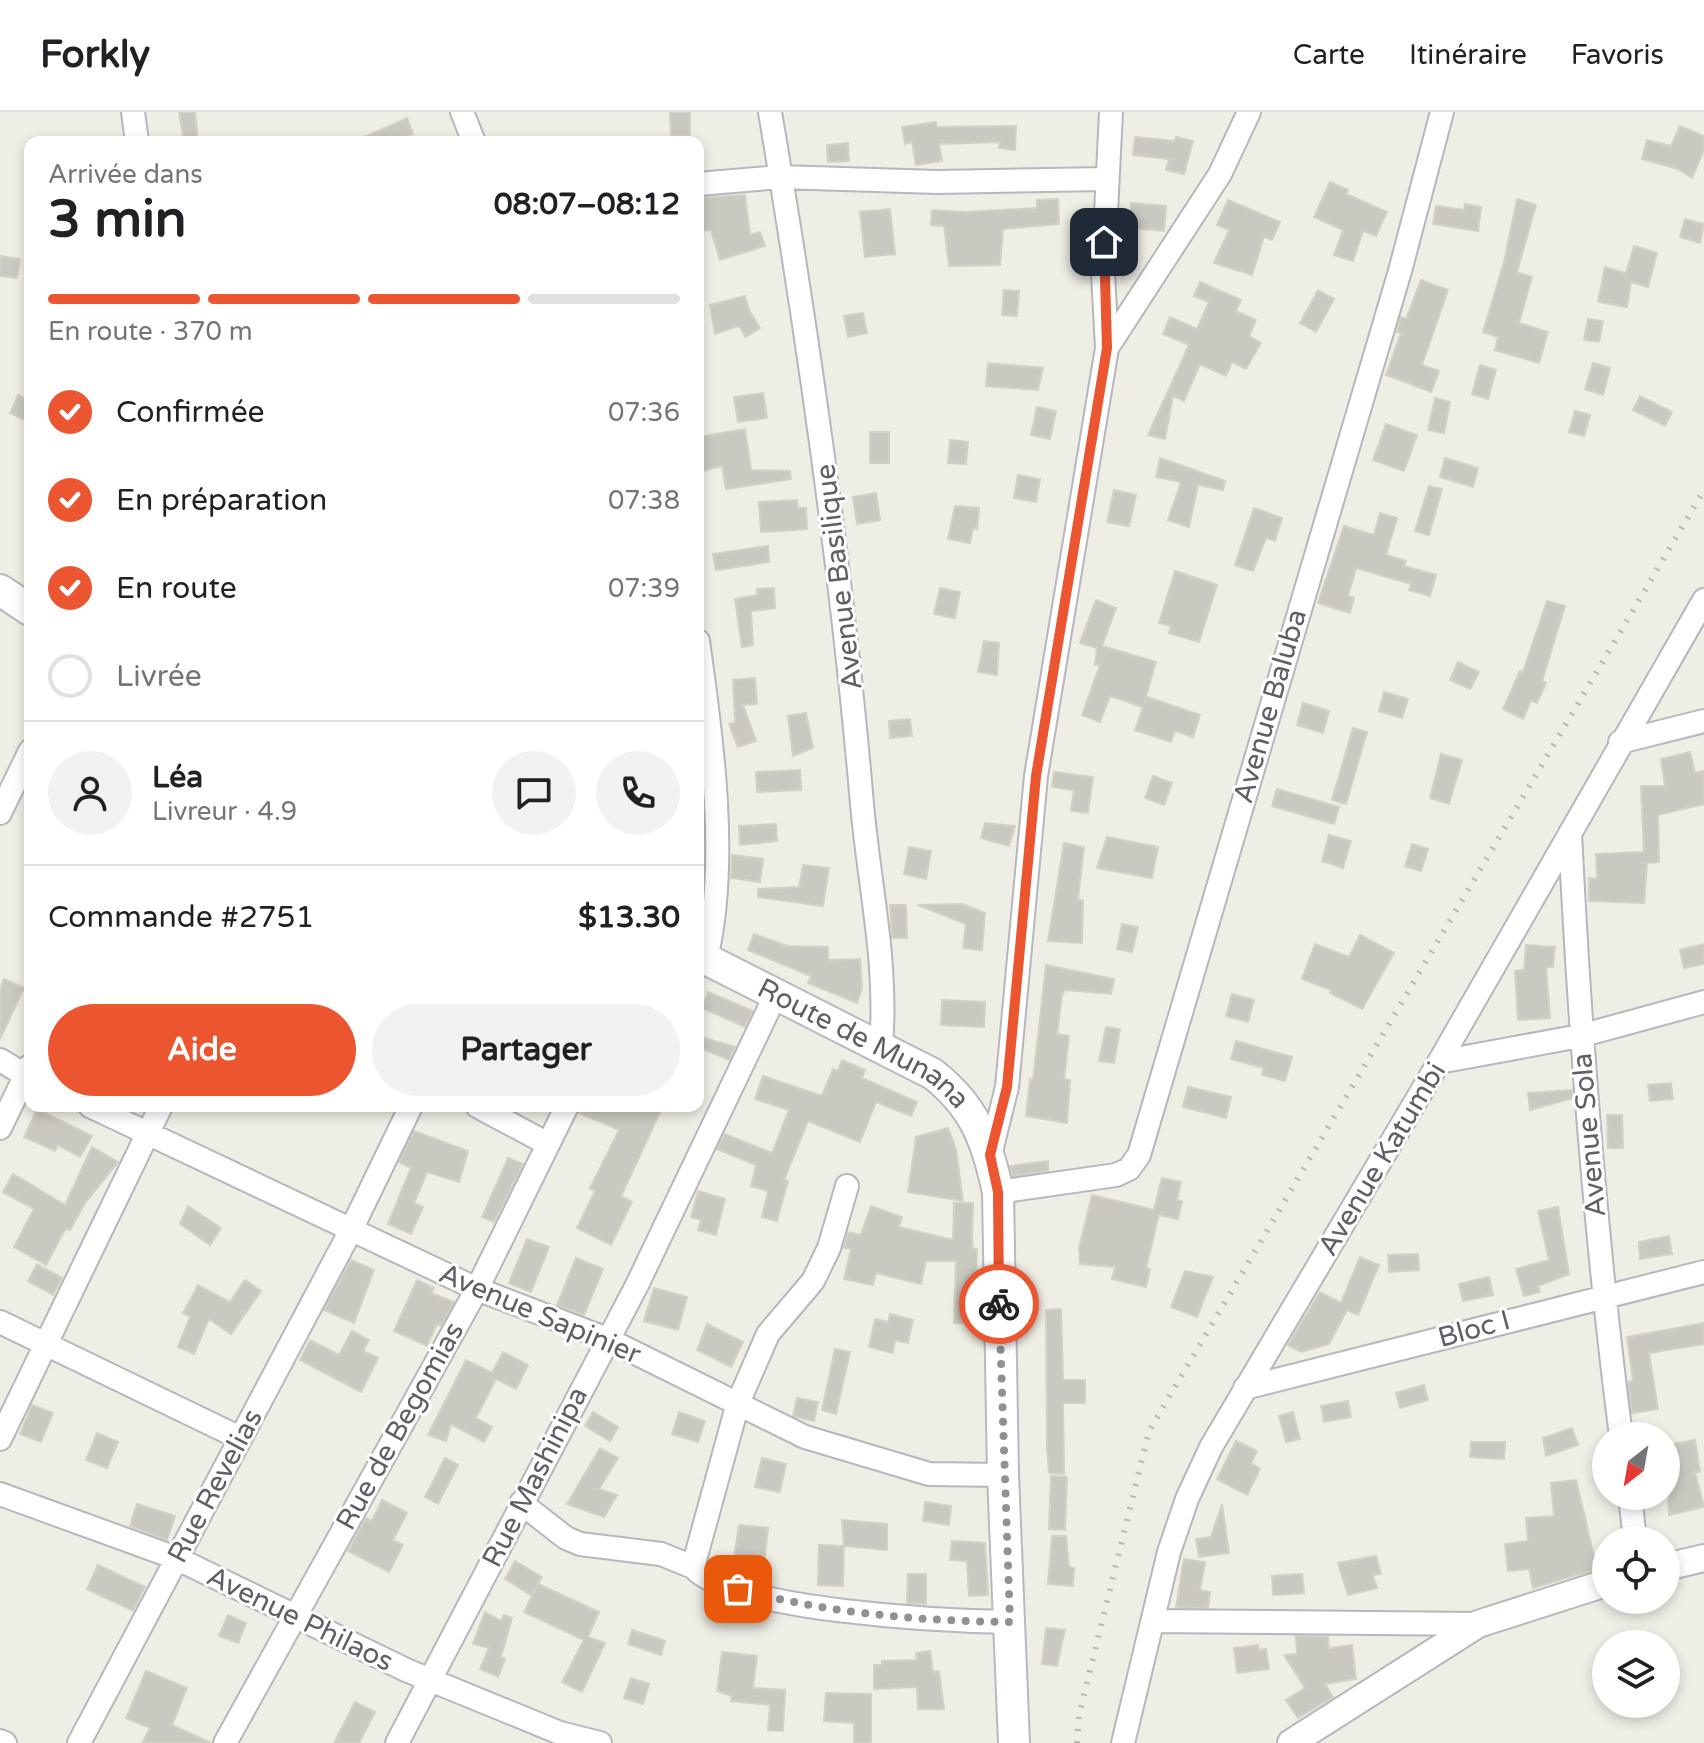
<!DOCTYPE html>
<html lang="fr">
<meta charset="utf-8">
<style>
body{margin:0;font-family:"Varela Round",sans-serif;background:#f2f2f2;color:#202124;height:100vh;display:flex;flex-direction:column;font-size:30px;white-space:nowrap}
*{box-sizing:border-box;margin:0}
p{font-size:26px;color:#757577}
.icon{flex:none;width:44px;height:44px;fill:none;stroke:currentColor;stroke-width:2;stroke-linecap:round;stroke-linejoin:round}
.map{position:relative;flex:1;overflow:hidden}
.panel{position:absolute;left:24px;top:24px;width:680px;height:976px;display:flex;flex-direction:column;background:#fff;border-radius:16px;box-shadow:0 4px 12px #0003}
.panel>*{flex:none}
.needle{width:52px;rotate:211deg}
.tools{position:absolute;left:1592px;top:1310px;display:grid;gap:16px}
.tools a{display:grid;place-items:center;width:88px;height:88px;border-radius:50%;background:#fff;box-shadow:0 4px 12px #0003;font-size:40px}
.pin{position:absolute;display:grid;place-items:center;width:68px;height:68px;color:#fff;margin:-34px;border-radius:16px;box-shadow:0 4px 12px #0006}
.courier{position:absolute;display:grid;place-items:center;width:80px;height:80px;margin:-40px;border:6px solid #eb5530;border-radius:50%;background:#fff;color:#222;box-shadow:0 2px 10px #0007}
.headline em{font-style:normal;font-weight:700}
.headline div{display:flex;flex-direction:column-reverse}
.headline{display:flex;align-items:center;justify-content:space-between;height:136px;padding:0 24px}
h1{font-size:52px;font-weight:700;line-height:60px}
.bar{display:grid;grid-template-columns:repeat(4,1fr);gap:12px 8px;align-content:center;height:96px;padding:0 24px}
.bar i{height:10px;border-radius:6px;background:#e0e0e0}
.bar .on{background:#eb5530}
.bar p{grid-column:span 4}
.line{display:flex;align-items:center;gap:20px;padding:0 24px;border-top:2px solid #e0e0e0}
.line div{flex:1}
.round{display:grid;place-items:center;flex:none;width:84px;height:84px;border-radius:42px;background:#f2f2f2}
ol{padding:0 24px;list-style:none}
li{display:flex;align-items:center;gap:24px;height:88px}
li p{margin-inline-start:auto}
li .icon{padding:8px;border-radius:50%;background:#eb5530;color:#fff;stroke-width:4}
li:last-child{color:#757577}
li i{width:44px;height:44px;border:4px solid #e0e0e0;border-radius:50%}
.cta{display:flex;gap:16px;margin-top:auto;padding:16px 24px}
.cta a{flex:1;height:92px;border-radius:48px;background:#eb5530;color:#fff;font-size:32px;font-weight:700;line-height:92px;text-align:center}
.cta a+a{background:#f2f2f2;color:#202124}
header{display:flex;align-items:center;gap:48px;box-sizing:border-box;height:112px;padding:0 40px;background:#fff;border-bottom:2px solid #e0e0e0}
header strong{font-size:38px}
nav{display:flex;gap:44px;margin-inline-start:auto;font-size:28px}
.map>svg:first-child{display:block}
</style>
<header>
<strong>Forkly</strong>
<nav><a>Carte</a><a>Itinéraire</a><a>Favoris</a></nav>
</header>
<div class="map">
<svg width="1704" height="1631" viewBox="0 0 1704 1631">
<rect width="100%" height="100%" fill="#efeee5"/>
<!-- building -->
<path fill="#cac9c1" stroke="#d4d1c3" stroke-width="2" d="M179,0H195L198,30H184Z
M670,0H690V23H671Z
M407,6L413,22L393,30H353Z
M936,10V15L1016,14L1015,38L999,36L1000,30L939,32L942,49L916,53L912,30L905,32L902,15Z
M1680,14L1704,24V38L1692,66L1678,57L1642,47L1647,28L1671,34Z
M1135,25L1175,29L1176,25L1193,29L1184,62L1166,58L1169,47L1133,43Z
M848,31L849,49L828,50L827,33Z
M1330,70L1348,78L1346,82L1387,100L1376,124L1363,119L1353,149L1334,143L1343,118L1314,105Z
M745,83L750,123L760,120L765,134L720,148L711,118L698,119V86Z
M1058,87L1059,112L1003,117L1000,153L949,154L944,114L931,113L932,98L966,100L1037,96V88Z
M1517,87L1536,93L1517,160L1532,165L1519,211L1548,220L1539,251L1495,238L1498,225L1483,220L1504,150Z
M1228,88L1280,110L1272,128L1264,125L1252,163L1214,151L1229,118L1217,113Z
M1131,91L1166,94L1164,119L1129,116Z
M1465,92L1481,95L1478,119L1433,112L1436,94L1464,98Z
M890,97L895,142L865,145L860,100Z
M1685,107L1704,112L1700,131L1680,125Z
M1634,134L1657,141L1648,175L1631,170L1627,195L1598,190L1605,155L1626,161Z
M0,144L20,147L17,166L0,164Z
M1421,168L1448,178L1422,253L1439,259L1431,280L1386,263L1401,221L1397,220L1401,205L1406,207Z
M1200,170L1241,188L1236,199L1256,208L1249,224L1261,231L1246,257L1232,250L1226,264L1200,252L1184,289L1173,284L1165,327L1148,323L1189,233L1163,222L1170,205L1197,217L1209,190L1194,184Z
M1004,178L1019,179L1017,204L1002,203Z
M1318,178L1334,187L1316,220L1300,211Z
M745,184L749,198L760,216L746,225L739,214L715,222L710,193Z
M863,201L867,221L848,225L844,204Z
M1588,207L1603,209L1599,230L1584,228Z
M988,251L1043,256L1038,278L986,274Z
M1593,251L1610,256L1603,283L1585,277Z
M1480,253L1496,258L1488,287L1472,282Z
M763,281L767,306L738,310L734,285Z
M18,283L30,289V311L10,301Z
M1640,284L1672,300L1665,314L1633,298Z
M1435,286L1450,290L1444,321L1428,318Z
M1037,295L1056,299L1050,327L1031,323Z
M1575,299L1590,303L1584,324L1569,320Z
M1386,312L1417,323L1404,359L1373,348Z
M745,317L751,358L790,359L791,367L726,377L722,354L698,360V325Z
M870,320H889V351H870Z
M950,328L968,330L966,352L948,351Z
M1160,346L1225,369L1223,378L1198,373L1189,415L1168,408L1181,370L1156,365Z
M1445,346L1478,356L1473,375L1440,365Z
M1018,363L1040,367L1036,390L1014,386Z
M1429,374L1442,377L1429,423L1415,419Z
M1114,378L1136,383L1129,414L1107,410Z
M876,381L880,408L857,412L853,385Z
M797,388L798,396H806L807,417L761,420L759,390Z
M955,394L979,396L977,417L973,416L970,431L948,427Z
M1254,396L1282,406L1275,429L1266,426L1253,459L1235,453Z
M1380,401L1397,406L1386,443L1406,449L1404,454L1436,463L1430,484L1409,478L1411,472L1356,456L1348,484L1354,486L1350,501L1318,491L1344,414L1374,423Z
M768,434L769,450L716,458L713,442Z
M1175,459L1217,473L1199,530L1169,521L1171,514L1159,511Z
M774,476L775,496L751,499L753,533L742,535L735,487L757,483V477Z
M940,476L960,480L955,506L934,502Z
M1096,488L1116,496L1102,534L1156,550L1143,595L1147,585L1200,603L1193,625L1175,619L1171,630L1135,618L1143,595L1110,584L1100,610L1082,603L1100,553H1095L1097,536L1080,531Z
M1547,489L1565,494L1542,569L1546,571L1537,591L1531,588L1523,607L1503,597L1520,559L1523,560Z
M984,529L999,531L997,563L978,560Z
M1458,550L1479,560L1470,577L1450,568Z
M755,566L757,592L743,593L756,629L738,635L729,612L735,610L733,568Z
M1384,580L1408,587L1402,606L1379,599Z
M1303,591L1329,599L1323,621L1297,613Z
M806,601L813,636L793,644L788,604Z
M910,607L912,624L890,626L889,609Z
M1353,616L1367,620L1346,692L1332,688Z
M1690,640L1695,661L1704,659V692L1658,703L1659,750L1647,751L1644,791L1589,789V766L1597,767L1596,742L1644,740L1641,674H1665L1661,647Z
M1441,642L1462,648L1449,692L1430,686Z
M800,658L801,678L757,680L756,660Z
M1054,660L1093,665L1088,701L1071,699L1074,678L1052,675Z
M1153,664L1172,671L1164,693L1145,686Z
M1277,677L1339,695L1334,712L1272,694Z
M985,711L1015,714L1009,734L981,726Z
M776,712L777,729L740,733L739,714Z
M1329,723L1351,729L1343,756L1322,749Z
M1107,725L1158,735L1152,766L1097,756Z
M1064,731L1084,735L1078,787L1083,789L1082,831L1048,829Z
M1412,732L1428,737L1421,759L1405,754Z
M909,735L931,739L926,767L904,762Z
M732,743L763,747L760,770L731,766Z
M803,753L829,756L823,794L758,785V777L799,775Z
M962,792L985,801L982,838L963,836L966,812L918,793Z
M890,793H906L907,826H892Z
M1122,812L1138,815L1132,840L1117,837Z
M754,822L787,834L828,835V848L860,847L862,877L857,891L808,871L811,864L748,838Z
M1360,823L1394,841L1362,897L1330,881L1331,878L1302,867L1315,832L1349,845Z
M1704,832V852L1684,856L1680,838Z
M1526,833L1555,835L1553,855H1546L1550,906L1518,908L1515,859L1524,858Z
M1046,853L1114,867L1111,882L1065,878L1062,883L1057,922L1069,924L1064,967L1070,968L1067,1011L1026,1004L1030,967L1033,968Z
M4,867L24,876L0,927V878Z
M708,880L753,899L745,915L702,896Z
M1232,882L1254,888L1248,910L1226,904Z
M942,888L985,890L984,915L941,913Z
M1106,915L1120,917L1114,951L1099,949Z
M698,924L735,935L729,948L698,935Z
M1236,929L1292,945L1285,969L1262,963L1264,956L1231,947Z
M842,948L865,958L862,966L917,990L911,1004L876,990L860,1030L808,1009L784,1068L788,1069L777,1109L762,1105L768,1079L751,1074L756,1053L717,1037L725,1022L772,1041L789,998L755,987L763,964L822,984L833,957L838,959Z
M1671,971L1673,987L1650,989L1648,973Z
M1188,975L1231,985L1226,1006L1183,995Z
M1572,978L1573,986L1530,998L1528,981Z
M581,994H663L621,1084L632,1090L611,1133L577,1116L595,1079L590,1076L619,1018L579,1001Z
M37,997L92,1024L80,1045L58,1033L55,1039L24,1025Z
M1607,1003H1622L1623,1036H1608Z
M948,1016L956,1037L963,1089L908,1080L916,1025Z
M414,1019L468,1039L459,1070L427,1060L414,1091L423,1095L411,1122L388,1112L411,1056L399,1050Z
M92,1035L118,1050L85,1091L70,1118L66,1116L46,1153L14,1135L34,1097L3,1080L13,1062L65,1093Z
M508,1046L523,1052L494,1110L482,1105Z
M1048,1049V1059L1013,1064L1010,1054Z
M1162,1066L1181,1070L1177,1088L1182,1089L1178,1107L1159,1103L1146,1156L1150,1157L1146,1175L1112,1167L1115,1155L1080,1152L1079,1136L1092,1083L1154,1098Z
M698,1079L725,1087L716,1123L698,1118L701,1108L691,1105Z
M954,1091H973L972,1126L973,1137H977L975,1211H954L956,1149H926L921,1172L876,1161L873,1173L844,1167L851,1137L844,1136L848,1120L861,1123L871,1094L902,1105L899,1115L953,1128Z
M188,1094L221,1116L210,1133L180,1112Z
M1558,1095L1569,1162L1538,1174L1540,1180L1524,1184L1516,1157L1549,1148L1538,1099Z
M1669,1124L1672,1142L1640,1147L1639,1130Z
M527,1127L549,1135L531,1180L509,1171Z
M1418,1142L1419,1158L1389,1160L1388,1143Z
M1360,1145L1379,1153L1358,1203L1347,1198L1329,1232L1301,1240L1288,1233L1320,1180L1341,1191Z
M576,1146L603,1157L584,1203L557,1193Z
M351,1148L374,1158L354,1211L324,1198Z
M37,1152L62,1166L53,1183L28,1169Z
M1185,1159L1213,1165L1197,1205L1171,1195Z
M1489,1165L1493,1183L1463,1189L1459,1172Z
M245,1168L261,1179L231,1222L209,1207L194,1242L178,1235L190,1205L183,1201L198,1173L230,1190Z
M417,1168L434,1176L431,1181L454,1190L441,1214L437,1212L427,1234L394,1219Z
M654,1176L687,1185L678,1218L644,1209Z
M1061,1197L1063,1268H1085V1291H1063L1064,1362L1049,1361L1047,1334L1046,1198Z
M890,1202L913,1208L908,1231L895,1228L893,1241L869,1235L875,1207L888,1210Z
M1704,1211V1232L1649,1241L1658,1297L1632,1301L1628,1270L1633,1269L1627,1225Z
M707,1212L743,1230L731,1255L697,1238Z
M352,1219L369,1228L363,1239L378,1246L361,1280L300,1248L310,1228L339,1243Z
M835,1237L850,1240L836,1302L822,1298Z
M503,1240L528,1253L516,1277L496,1267L476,1306L492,1315L484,1330L451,1312L446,1329L428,1323L466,1248L492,1261Z
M1424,1273L1428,1288L1400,1296L1396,1281Z
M797,1286L818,1290L814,1309L793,1304Z
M1348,1289L1351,1305L1324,1310L1321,1294Z
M32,1293L53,1301L41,1330L20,1322Z
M593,1300L618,1315L610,1329L585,1314Z
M679,1300L705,1309L698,1330L672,1322Z
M1293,1300L1300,1327L1286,1330L1279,1304Z
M1572,1316L1578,1333L1546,1344L1543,1326Z
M97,1321L118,1330L107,1356L86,1348Z
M1695,1328L1700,1360H1695L1704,1395L1669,1403L1666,1333Z
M1236,1329L1257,1339L1251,1351L1260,1357L1247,1383L1217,1367Z
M1471,1330H1505L1504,1347L1470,1345Z
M600,1336L618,1346L599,1377L617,1383L604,1405L567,1392Z
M445,1346L458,1353L438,1392L425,1385Z
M762,1346L786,1352L780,1380L755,1375Z
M1051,1364L1067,1365L1065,1418L1049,1417Z
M1576,1368L1597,1457L1533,1476L1529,1457L1508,1459L1505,1432L1528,1429L1526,1406L1554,1404L1551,1371Z
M382,1388L407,1401L393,1428L403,1433L389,1460L348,1439L366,1406L372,1409Z
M925,1390L951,1394L949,1413L923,1409Z
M137,1392L175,1404L167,1428L130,1414Z
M1222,1392L1229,1441L1199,1445L1196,1427L1211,1425Z
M842,1408L887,1412V1438L844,1434L843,1474L818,1473L819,1433L844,1434Z
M739,1413L768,1416L763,1463L732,1459Z
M1052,1424H1066L1069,1455L1074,1456L1073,1474L1048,1472Z
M952,1429L985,1431L988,1483L969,1484L967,1449L950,1448Z
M1376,1444L1381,1462L1373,1463L1377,1476L1348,1483L1338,1451Z
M1184,1447L1205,1450L1200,1478L1210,1480L1208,1496L1176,1495Z
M515,1449L542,1465L531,1483L505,1467Z
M98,1453L145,1475L133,1499L87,1477Z
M908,1462H926V1492L907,1491Z
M1302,1462L1304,1481L1273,1483L1272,1464Z
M538,1472L599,1500L588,1525L605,1531L582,1580L562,1570L584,1528L524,1500Z
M485,1500L501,1509L504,1503L512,1506L501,1545L505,1547L498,1565L480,1557L489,1536L473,1532Z
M228,1503L246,1511L238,1531L219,1524Z
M1046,1516L1065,1518L1057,1554L1042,1552Z
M632,1518L665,1529L661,1543L628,1532Z
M1296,1524L1328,1525L1329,1536L1352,1533L1356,1567L1325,1572L1333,1585L1298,1606L1286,1588L1305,1576L1284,1543L1297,1542Z
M1258,1533L1259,1538L1266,1537L1269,1557L1237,1561L1234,1536Z
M930,1539L933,1560L939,1559L944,1597H918L917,1575L874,1577V1553H882V1549L917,1548L916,1541Z
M722,1540L757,1544L753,1576L785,1578L783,1619L768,1618L770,1593L731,1589L732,1584L717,1579Z
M146,1559L187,1576L172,1613L211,1631H142L150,1616L126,1606Z
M631,1566L649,1572L643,1592L624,1586Z
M826,1581L871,1582V1631H854V1611L824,1609Z
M355,1590L375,1600L359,1631H334Z"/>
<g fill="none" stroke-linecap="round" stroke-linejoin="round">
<defs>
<path id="minor" d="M133,0L137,30
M462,0L474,30
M770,0C809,230 842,459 862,692C869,773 888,851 881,933
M698,72L780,65L937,70L1107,67
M1107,236L1220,62L1249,0
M698,529C712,627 729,751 706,847
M1620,630L1704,609
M0,701L30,639
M1570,721C1580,923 1595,1123 1621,1324
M0,948L30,966
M1439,950L1580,924L1704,890
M90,994L477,1177L607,1227L805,1325L929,1362L1003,1363
M477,994L548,1032
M0,1016L30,954
M990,1043L1007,975L1036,664L1107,236L1103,161L1111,0
M847,1074L829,1136L813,1169L768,1222L738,1291L693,1455C730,1499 948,1509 1010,1510
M998,1080L1116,1063L1129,1057L1139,1043L1400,159L1442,0
M0,1210L240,1326
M1245,1276L1704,1160
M0,1327L161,994
M0,1382L176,1446L406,1558L560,1621L600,1631
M1630,1384L1635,1428
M521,1391L566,1426L580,1432L661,1442L693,1455
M1154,1509L1478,1512
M0,1629L5,1631
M79,1631L351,1118L411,994
M225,1631L477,1177L567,994
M397,1631L637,1173L776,882
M1123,1631L1169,1440L1187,1387L1211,1335L1439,950L1704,488"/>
<path id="tertiary" d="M1666,1455L1704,1446
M1291,1631L1478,1512L1606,1471"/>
<g id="secondary">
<path d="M0,478L30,498"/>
<path id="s1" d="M698,843L933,962C975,995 987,1029 998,1080L1003,1363L1014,1631"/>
</g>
</defs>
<!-- minor casing -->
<use href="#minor" stroke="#b6b7bc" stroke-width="26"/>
<!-- tertiary casing -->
<use href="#tertiary" stroke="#b6b7bc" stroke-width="30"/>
<!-- secondary casing -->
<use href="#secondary" stroke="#b7b9bf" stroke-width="34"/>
<!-- minor -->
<use href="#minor" stroke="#fff" stroke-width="22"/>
<!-- tertiary -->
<use href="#tertiary" stroke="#fff" stroke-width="26"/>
<!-- secondary -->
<use href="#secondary" stroke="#fff" stroke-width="30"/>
<!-- rail -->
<path stroke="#b6b7b7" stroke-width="6" stroke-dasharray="2 10" stroke-linecap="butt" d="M1077,1631L1079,1603L1149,1319L1704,378"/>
</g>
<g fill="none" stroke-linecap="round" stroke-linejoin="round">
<!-- done -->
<path stroke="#909292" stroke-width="8" stroke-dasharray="0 14.4" d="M738,1477C827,1501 918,1509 1010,1510L999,1192"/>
<!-- route -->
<path stroke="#eb5530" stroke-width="10" d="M999,1192L998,1080L990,1043L1007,975L1036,664L1107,236L1104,130"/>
</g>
<g text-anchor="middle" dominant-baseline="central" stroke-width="6" stroke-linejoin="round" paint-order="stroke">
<!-- street labels -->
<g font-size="28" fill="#5d6066" stroke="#fff">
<text transform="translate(839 465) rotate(-97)">Avenue Basilique</text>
<text transform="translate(1270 594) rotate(-74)">Avenue Baluba</text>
<text stroke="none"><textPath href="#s1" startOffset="188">Route de Munana</textPath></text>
<text transform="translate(1589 1023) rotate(-95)">Avenue Sola</text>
<text transform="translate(1382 1047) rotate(-59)">Avenue Katumbi</text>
<text transform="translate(540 1202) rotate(23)">Avenue Sapinier</text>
<text transform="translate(1474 1217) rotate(-15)">Bloc I</text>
<text transform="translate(400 1314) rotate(-61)">Rue de Begomias</text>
<text transform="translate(535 1365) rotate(-63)">Rue Mashinipa</text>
<text transform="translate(215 1374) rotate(-62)">Rue Revelias</text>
<text transform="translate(300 1507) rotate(26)">Avenue Philaos</text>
</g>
</g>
</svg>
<div class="tools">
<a><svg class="needle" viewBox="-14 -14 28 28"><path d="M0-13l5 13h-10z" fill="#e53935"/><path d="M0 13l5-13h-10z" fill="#757577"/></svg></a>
<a><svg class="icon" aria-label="locate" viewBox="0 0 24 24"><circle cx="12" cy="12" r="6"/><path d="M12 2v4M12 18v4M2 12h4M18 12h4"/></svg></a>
<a><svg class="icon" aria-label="layers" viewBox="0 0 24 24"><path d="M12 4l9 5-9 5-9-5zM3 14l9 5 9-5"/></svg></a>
</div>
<div class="pin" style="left:738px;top:1477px;background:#ea580c"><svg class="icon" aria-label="bag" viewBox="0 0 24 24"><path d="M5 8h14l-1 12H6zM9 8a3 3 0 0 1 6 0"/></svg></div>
<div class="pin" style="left:1104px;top:130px;background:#1f2937"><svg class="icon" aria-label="home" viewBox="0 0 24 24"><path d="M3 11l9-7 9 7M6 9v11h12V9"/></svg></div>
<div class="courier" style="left:999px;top:1192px"><svg class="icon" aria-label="bike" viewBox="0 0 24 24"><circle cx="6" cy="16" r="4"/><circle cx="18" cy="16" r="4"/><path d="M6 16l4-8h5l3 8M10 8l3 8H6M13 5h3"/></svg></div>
<section class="panel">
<div class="headline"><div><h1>3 min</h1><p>Arrivée dans</p></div><em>08:07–08:12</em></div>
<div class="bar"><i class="on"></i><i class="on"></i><i class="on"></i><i></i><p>En route · 370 m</p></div>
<ol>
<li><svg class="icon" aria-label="check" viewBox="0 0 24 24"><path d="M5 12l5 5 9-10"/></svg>Confirmée<p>07:36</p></li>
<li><svg class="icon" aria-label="check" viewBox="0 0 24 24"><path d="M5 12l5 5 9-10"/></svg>En préparation<p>07:38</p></li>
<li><svg class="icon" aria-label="check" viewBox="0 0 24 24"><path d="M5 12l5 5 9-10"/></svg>En route<p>07:39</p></li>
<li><i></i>Livrée</li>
</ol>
<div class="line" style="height:144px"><a class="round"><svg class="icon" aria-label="person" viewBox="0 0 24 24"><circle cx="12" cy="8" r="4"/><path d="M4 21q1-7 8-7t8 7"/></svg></a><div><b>Léa</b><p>Livreur · 4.9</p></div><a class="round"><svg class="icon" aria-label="chat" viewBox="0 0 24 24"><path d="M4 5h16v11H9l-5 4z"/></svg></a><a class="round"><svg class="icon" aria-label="phone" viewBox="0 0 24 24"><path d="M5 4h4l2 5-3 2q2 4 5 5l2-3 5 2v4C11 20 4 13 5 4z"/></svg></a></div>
<div class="line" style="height:104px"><div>Commande #2751</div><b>$13.30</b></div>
<div class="cta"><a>Aide</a><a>Partager</a></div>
</section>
</div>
